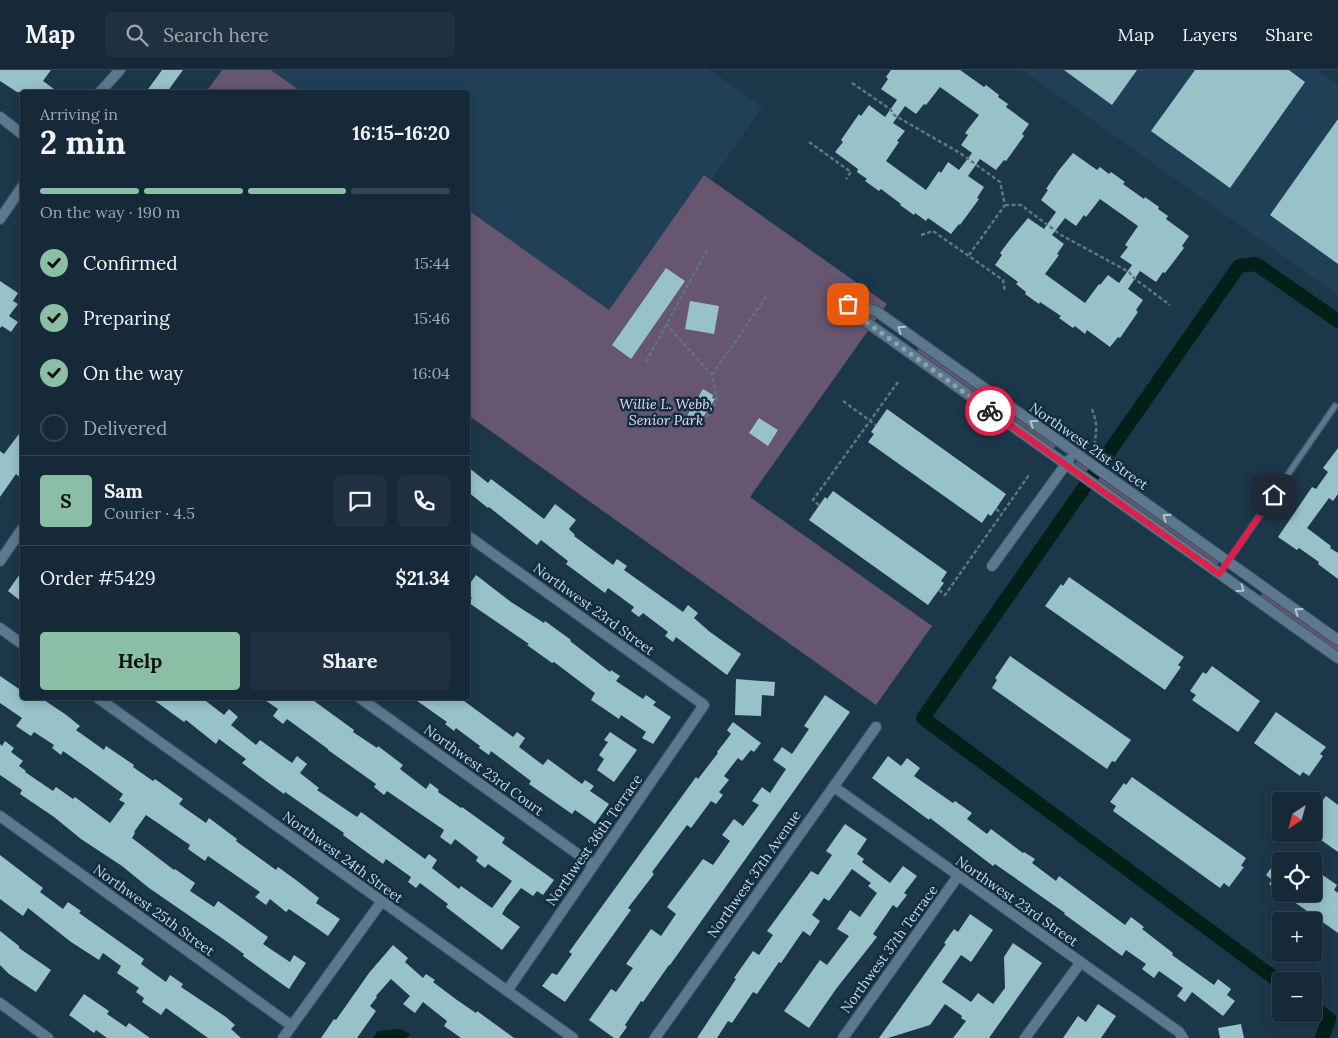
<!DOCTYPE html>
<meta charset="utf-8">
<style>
body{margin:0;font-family:Lora,serif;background:#1f3140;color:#f1f3f6;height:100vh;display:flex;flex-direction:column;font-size:19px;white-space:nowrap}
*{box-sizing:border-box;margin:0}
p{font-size:16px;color:#9ea6ae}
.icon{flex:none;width:28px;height:28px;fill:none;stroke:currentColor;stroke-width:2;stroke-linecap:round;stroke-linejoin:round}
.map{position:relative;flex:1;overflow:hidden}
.details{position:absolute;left:20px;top:20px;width:450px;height:610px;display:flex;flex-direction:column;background:#162938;border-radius:5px;box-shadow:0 2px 12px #0003,0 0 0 1px #354553}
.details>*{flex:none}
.needle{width:32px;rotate:216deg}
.tools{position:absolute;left:1272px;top:722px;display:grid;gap:10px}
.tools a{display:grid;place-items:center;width:50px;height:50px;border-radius:5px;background:#162938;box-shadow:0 2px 12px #0003,0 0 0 1px #354553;font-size:25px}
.pin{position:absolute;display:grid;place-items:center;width:42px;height:42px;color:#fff;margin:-21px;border-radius:10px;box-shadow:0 2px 8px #0006}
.courier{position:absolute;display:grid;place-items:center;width:50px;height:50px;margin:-25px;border:4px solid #e11d48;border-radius:50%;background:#fff;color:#222;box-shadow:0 1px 6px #0007}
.summary em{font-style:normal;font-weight:700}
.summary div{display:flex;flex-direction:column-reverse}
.summary{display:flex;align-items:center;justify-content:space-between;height:85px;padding:0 20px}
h1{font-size:32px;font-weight:700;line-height:38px}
.bar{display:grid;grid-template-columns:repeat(4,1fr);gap:8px 5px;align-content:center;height:60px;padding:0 20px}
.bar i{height:6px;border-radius:4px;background:#354553}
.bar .active{background:#8abfa5}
.bar p{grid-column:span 4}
.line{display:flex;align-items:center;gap:12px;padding:0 20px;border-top:1px solid #354553}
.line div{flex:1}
.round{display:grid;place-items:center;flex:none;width:52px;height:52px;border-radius:5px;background:#1f3140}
ol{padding:0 20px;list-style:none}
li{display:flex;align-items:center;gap:15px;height:55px}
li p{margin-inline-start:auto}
li .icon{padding:5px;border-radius:50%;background:#8abfa5;color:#111;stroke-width:4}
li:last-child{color:#9ea6ae}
li i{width:28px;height:28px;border:2px solid #354553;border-radius:50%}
.cta{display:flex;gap:10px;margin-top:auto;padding:10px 20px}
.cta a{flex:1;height:58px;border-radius:5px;background:#8abfa5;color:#111;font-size:20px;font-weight:700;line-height:58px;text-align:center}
.cta a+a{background:#1f3140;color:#f1f3f6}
header{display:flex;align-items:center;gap:30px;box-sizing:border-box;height:70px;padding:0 25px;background:#162938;border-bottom:1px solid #354553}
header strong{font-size:24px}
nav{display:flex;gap:28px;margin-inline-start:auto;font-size:18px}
.search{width:350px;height:45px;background:#1f3140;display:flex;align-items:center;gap:12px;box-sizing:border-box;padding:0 18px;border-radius:5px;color:#9ea6ae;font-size:19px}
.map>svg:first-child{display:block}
</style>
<header>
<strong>Map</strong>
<div class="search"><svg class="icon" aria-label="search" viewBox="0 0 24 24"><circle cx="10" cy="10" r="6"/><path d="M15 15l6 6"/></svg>Search here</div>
<nav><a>Map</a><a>Layers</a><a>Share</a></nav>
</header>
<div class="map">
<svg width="1338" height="968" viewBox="0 0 1338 968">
<rect width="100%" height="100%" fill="#1d374a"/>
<!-- built -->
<path fill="#204058" d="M271,0H710L762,37L711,110L704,105L609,240L468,140V22H302Z
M1022,0H1316L1338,15V225Z"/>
<!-- green -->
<path fill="#665670" d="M222,0H271L302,22H206Z
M704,105L887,234L750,427L932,556L876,635L468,345V140L609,240Z
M918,278H921L1055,373L1056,376L1054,378H1051L917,283Z
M1077,391H1080L1218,489L1219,492L1218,495H1214L1076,396L1075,393Z
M1263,523H1266L1338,574V582L1262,528L1261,525Z"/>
<!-- water -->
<path fill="#021f18" d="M400,959L410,964L407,968H373L378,961Z"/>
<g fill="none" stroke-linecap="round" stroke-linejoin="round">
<!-- canal -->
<path stroke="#021f18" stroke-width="14" d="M1281,913L923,648L1239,196L1256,194L1338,251
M1314,937L1329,949L1322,968"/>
</g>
<!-- building -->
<path fill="#96c2c8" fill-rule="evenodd" d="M0,0H51L43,11L58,22H17L0,11Z
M162,0H183L167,22H146Z
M891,0H960L984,17L986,15L999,25L998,27L1008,34L1006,37L1029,54L1022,64L1024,66L1006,91L1004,90L996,100L980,89L968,106L984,117L977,128L979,129L960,155L959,154L951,164L928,148L926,151L915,143L914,145L900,135L901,134L881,119L879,121L865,111L867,109L857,102L858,99L835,82L843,72L841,70L859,44L861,46L869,35L885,47L897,30L881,19L888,9L886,7ZM940,17L979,45L965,63L968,65L961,75L972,83L959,100L948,92L941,103L939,101L926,120L886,91L899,72L897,71L905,61L893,53L905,36L916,44L924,34L926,35Z
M1064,0H1137L1112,35Z
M1195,0H1289L1305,12L1230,118L1151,61Z
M1338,49V194L1270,145Z
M1073,83L1097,100L1100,97L1109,104L1111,102L1125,112L1123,114L1144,129L1145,127L1159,137L1158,139L1168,146L1166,149L1189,166L1182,176L1184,178L1165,203L1163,202L1156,212L1140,201L1128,219L1143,230L1136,240L1138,242L1120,268L1118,267L1110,277L1087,260L1085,264L1075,256L1073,258L1059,248L1061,246L1040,232L1039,234L1025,224L1026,222L1016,214L1018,212L995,195L1002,185L1000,183L1009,171L1028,148L1044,159L1056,142L1041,130L1048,120L1046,119L1059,100ZM1100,129L1138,156L1125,175L1128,177L1120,187L1132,195L1119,213L1108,205L1100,215L1099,214L1085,233L1045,204L1059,185L1057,184L1064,174L1052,165L1065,148L1076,156L1084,145L1086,147Z
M666,198L685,211L631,289L612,275Z
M0,211L18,223L13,231L18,234L9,246L18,252L11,262L2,256L0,258Z
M690,231L719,236L714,264L685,259Z
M703,319L713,325L712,328L715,329L702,349L700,348L697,353L687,346Z
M887,339L1006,424L991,446L988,444L982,453L868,372L874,364L871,362Z
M759,348L778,360L768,376L749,363Z
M22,360V409L16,404L0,427V381L4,384Z
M1338,378V424L1333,431L1329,428L1307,458L1331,476L1330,478L1338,483V509L1318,494L1319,492L1299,478L1297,480L1278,467L1312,417L1316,419L1328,402L1323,398Z
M468,397L488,413L491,409L544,449L555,434L576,450L569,459L575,465L574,466L613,495L617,489L627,496L624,500L683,542L688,535L698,543L694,548L710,562L741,584L727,605L676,567L673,572L665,566L668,562L643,543L639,547L631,541L634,537L608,518L605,523L566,494L568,491L541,470L537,475L489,437L488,438L468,422Z
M833,421L947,502L941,511L944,513L928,535L809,450L825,427L827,429Z
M22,501V532L8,521Z
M476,505L511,532L544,553L545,551L571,570L570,571L610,602L611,600L620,606L616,611L643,629L646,625L656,632L653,635L671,647L653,674L642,668L646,662L621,645L619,649L591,630L595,623L554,592L552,593L527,575L529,574L469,533L472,528L468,525V516Z
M1069,507L1184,587L1178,595L1181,597L1165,620L1045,536L1061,514L1063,516Z
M1010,586L1131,670L1115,692L1112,691L1107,699L992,618L997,610L995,608Z
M1212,596L1260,631L1238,662L1192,630L1196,625L1190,621L1203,602L1206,604Z
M0,606L22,621V628H41L65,644L80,656L76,660L104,680L106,676L134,695L133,697L153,711L155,709L183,729L179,734L206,753L209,748L237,769L236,771L276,800L278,797L296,810L319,828L316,833L340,849L328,866L289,839L286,842L270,829L266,835L255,827L260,822L208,786L205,791L188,779L190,775L146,745L134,762L135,763L132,768L174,800L175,799L195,813L190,821L214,837L218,831L268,867L263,874L290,892L294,885L306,893L289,919L243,886L244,884L226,871L149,818L122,796L81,769L54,747L20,724L22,720L0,705V674L2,676L5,671L14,678L11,682L23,691L19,696L26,701L25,702L53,721L56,717L73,729L75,727L110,753L125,733L119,730L123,724L90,700L63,681L61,685L52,678L54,675L34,662L31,666L16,656L22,648L0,633Z
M736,609L775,612L774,626L762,625L761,646L735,645Z
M825,625L850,642L670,895H669L643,932L641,931L625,955L627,957L619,968H614L589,950L611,919L616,922L633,898L626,894L651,859L661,866L676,844L667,837L703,789L713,795L730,771L722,765L734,749L743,756L759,735L752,731L762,717L770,723L786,699L773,690L782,677L792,684L809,659L804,656Z
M151,628H202L224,645L229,639L238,647L231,655L256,675L260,670L292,693L297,686L307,694L300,703L319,718L317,720L357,747L361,742L425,789L429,784L437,790L432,798L459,819L461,816L492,838L512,811L488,794L485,798L476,791L478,787L455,769L451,775L440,767L444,760L387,721L384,725L374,717L376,714L328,680V679L287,649L283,654L273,646L278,639L262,628H310L354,660L353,662L377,678L378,676L403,695L400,699L426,719L430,713L439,720L438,722L461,738L462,737L505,768L502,773L554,810L543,825L537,821L533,826L521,818L506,837L502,844L520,857L502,880L446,837L448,834L420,813L416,818L408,812L411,807L386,789L383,794L343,765L344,763L285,722L284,724L266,711L242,693L246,689L219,669L216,674L186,650L184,652Z
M413,628H460L513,667L517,662L525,668L519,677L543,695L548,689L582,714L585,710L594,716L590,721L609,734L595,754L575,740L572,744L529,714L531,711L491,681L489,685L479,678L480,676L456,658L454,661L445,654L447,652Z
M1276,642L1326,677L1320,684L1323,686L1309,706L1303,702L1300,706L1254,673Z
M733,652L761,673L754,682L751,680L742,691L738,688L724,706L729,710L719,722L723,725L716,734L711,731L691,758L687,755L652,802L654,804L628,838L631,840L565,932L542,916L552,903L557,905L572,884L569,882L642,781L696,707L698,709L718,683L717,682L731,664L727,660Z
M610,662L637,680L614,712L597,700L604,689L599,685L608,672L604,670Z
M888,686L901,696L907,688L920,698L914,706L953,733L955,731L972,743L967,749L987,764L991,759L1023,783L1024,782L1035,789L1032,793L1056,811L1059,806L1125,855L1131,847L1144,857L1142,859L1173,883L1172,885L1214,915L1218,909L1231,919L1227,925L1235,931L1223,946L1192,922L1185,932L1177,926L1183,918L1159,901L1154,908L1142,899L1146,894L1126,880L1122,886L1064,844L1065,843L995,794L993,796L930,748L929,750L872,708Z
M1132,707L1246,788L1241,796L1244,797L1229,817L1224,813L1220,818L1113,741L1116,736L1110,732L1124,713L1126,715Z
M1326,726L1338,735V782L1314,765V730L1320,734Z
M845,754L867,769L857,784L864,789L862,792L890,813L903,796L917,806L904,823L907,825L897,838L893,835L873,864L877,867L836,919L809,958L784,941L820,890L827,895L849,866L837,859L850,840L860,847L877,823L868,816L871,813L852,799L829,831L824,828L812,845L820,851L810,866L803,861L781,893L779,892L757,924L753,922L732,953L728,951L717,968H697L736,909L734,908L753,881L759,885L773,865L767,861L811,801L818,805L832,785L826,781Z
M1281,784V823L1269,814L1272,810L1266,805Z
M0,785L43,818L40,822L63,839L68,832L81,841L79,843L144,889L141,894L166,912L170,905L183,914L181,917L226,947L235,955L231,959L241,968H208L166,938L161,945L142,932L144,928L136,922L139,918L117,903L121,896L103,883L99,890L71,872L28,838L23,846L0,829Z
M1314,799L1337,815L1334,820L1338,823V863L1283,824H1314Z
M970,844L993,860L971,892L961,885L942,912L971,932L978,923L993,934L1005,918L1004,887L1013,873L1042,893L989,968H953L966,951L961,948L962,946L945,934L930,955L888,968H879L946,874L944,873L954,859L958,862Z
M0,861L19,876V878L51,900L36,922L9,904L0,895Z
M393,875L408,888L405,892L423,908L426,904L435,910L433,912L457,930L476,943L477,941L514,968H461L444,956L447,951L423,932L415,943L403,934L410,926L391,909L376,926L377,927L370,936L376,941L357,968H321L334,949L336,950L369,903Z
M84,924L109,941L107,944L126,957L129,953L150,968H107L96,960L94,963L69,945Z
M1098,934L1116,946L1101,968H1063L1078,946L1086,952Z
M1241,954L1244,968H1220L1218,958Z"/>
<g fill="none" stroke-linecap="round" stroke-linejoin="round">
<defs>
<path id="lane" d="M1220,503L1335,336"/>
<path id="street" d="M100,22L120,0
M0,47L22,64
M0,149L22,117
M848,234L862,249L1338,588
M848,234L876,241L1338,570
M468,466L704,635L507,921
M0,491L22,459
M992,496L1069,390
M0,558L22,574
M98,628L573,968
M360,628L593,795
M834,717L1179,962L1183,968
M0,746L292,956
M0,933L48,968
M283,968L382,831
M655,968L876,657
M843,968L958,806
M1025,968L1081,892"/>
</defs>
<!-- lane casing -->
<use href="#lane" stroke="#3b5262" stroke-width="8"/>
<!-- street casing -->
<use href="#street" stroke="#3b5262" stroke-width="12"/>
<!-- path -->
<path stroke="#5f7585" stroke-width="2.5" stroke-dasharray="4 2.5" stroke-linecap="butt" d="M852,13L890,39L894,45L960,83L1000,112L1005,135L969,185
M809,72L851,102L846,109
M1005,135H1021L1061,165L1129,202L1135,209L1170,235
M921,165L933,161L1003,210L1005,222
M666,254L712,305L717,330L701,357L705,359
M646,292L707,180
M712,305L768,224
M843,331L876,355
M1092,339C1094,346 1097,353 1096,360C1096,368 1094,374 1094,382
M819,435L813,430L898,312
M996,439L1002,444
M939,520L945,525L1029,405"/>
<!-- lane -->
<use href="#lane" stroke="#5c788e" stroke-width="5"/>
<!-- street -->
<use href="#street" stroke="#5c788e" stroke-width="10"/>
</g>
<!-- one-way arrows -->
<defs><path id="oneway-chevron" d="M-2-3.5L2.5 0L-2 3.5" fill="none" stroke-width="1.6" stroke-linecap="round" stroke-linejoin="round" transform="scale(1.25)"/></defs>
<g stroke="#b3c5d3">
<use href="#oneway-chevron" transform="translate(901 259) rotate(-145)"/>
<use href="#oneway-chevron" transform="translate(1033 353) rotate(-145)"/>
<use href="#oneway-chevron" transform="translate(1166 447) rotate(-145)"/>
<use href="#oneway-chevron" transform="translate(1241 519) rotate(36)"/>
<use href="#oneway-chevron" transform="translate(1298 541) rotate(-144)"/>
</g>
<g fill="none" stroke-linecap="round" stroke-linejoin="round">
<!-- done -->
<path stroke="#8da0ae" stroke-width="5" stroke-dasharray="0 9" d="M848,234L862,249L990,341"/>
<!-- route -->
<path stroke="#e11d48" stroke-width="6" d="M990,341L1219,504L1274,425"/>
</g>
<g text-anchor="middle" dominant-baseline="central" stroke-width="5" stroke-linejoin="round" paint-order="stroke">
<!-- park labels -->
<g font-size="14" font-style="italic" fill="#efd8fe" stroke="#132d40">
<text x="666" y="334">Willie L. Webb,<tspan x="666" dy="16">Senior Park</tspan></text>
</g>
<!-- street labels -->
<g font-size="14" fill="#c9d8e4" stroke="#132d40">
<text transform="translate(1089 376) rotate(35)">Northwest 21st Street</text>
<text transform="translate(594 539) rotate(36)">Northwest 23rd Street</text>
<text transform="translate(484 700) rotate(36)">Northwest 23rd Court</text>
<text transform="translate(594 770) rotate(-55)">Northwest 36th Terrace</text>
<text transform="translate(343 787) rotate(36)">Northwest 24th Street</text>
<text transform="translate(754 804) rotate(-55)">Northwest 37th Avenue</text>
<text transform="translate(1017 831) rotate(35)">Northwest 23rd Street</text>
<text transform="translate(154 840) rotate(36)">Northwest 25th Street</text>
<text transform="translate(889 879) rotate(-54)">Northwest 37th Terrace</text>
</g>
</g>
</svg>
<div class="tools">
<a><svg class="needle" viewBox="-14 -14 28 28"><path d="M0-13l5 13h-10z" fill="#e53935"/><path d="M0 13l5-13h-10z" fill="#9ea6ae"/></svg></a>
<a><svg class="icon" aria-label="locate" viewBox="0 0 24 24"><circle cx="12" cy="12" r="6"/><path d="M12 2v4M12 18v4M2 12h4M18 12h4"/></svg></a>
<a>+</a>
<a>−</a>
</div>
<div class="pin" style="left:848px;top:234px;background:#ea580c"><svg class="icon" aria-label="bag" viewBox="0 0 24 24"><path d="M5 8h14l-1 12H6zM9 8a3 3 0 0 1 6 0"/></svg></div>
<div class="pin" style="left:1274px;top:425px;background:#1f2937"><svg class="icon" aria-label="home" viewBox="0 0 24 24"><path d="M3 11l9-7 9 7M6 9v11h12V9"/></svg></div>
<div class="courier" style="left:990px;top:341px"><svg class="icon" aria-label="bike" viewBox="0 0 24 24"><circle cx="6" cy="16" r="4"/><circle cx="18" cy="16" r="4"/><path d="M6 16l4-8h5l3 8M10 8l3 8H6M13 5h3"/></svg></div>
<section class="details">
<div class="summary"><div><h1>2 min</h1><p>Arriving in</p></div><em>16:15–16:20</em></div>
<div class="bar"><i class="active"></i><i class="active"></i><i class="active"></i><i></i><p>On the way · 190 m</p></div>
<ol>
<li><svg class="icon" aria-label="check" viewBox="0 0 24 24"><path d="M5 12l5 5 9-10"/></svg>Confirmed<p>15:44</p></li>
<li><svg class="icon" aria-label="check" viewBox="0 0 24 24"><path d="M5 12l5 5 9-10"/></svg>Preparing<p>15:46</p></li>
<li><svg class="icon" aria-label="check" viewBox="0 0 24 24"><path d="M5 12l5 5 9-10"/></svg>On the way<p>16:04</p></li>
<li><i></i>Delivered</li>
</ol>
<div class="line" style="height:90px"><b class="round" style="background:#8abfa5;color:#111">S</b><div><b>Sam</b><p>Courier · 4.5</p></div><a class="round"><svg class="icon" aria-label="chat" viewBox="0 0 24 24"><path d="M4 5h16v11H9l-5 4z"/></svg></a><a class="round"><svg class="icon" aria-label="phone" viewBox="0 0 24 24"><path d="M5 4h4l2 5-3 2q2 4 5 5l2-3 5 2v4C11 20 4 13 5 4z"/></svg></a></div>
<div class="line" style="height:65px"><div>Order #5429</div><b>$21.34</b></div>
<div class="cta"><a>Help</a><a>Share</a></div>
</section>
</div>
